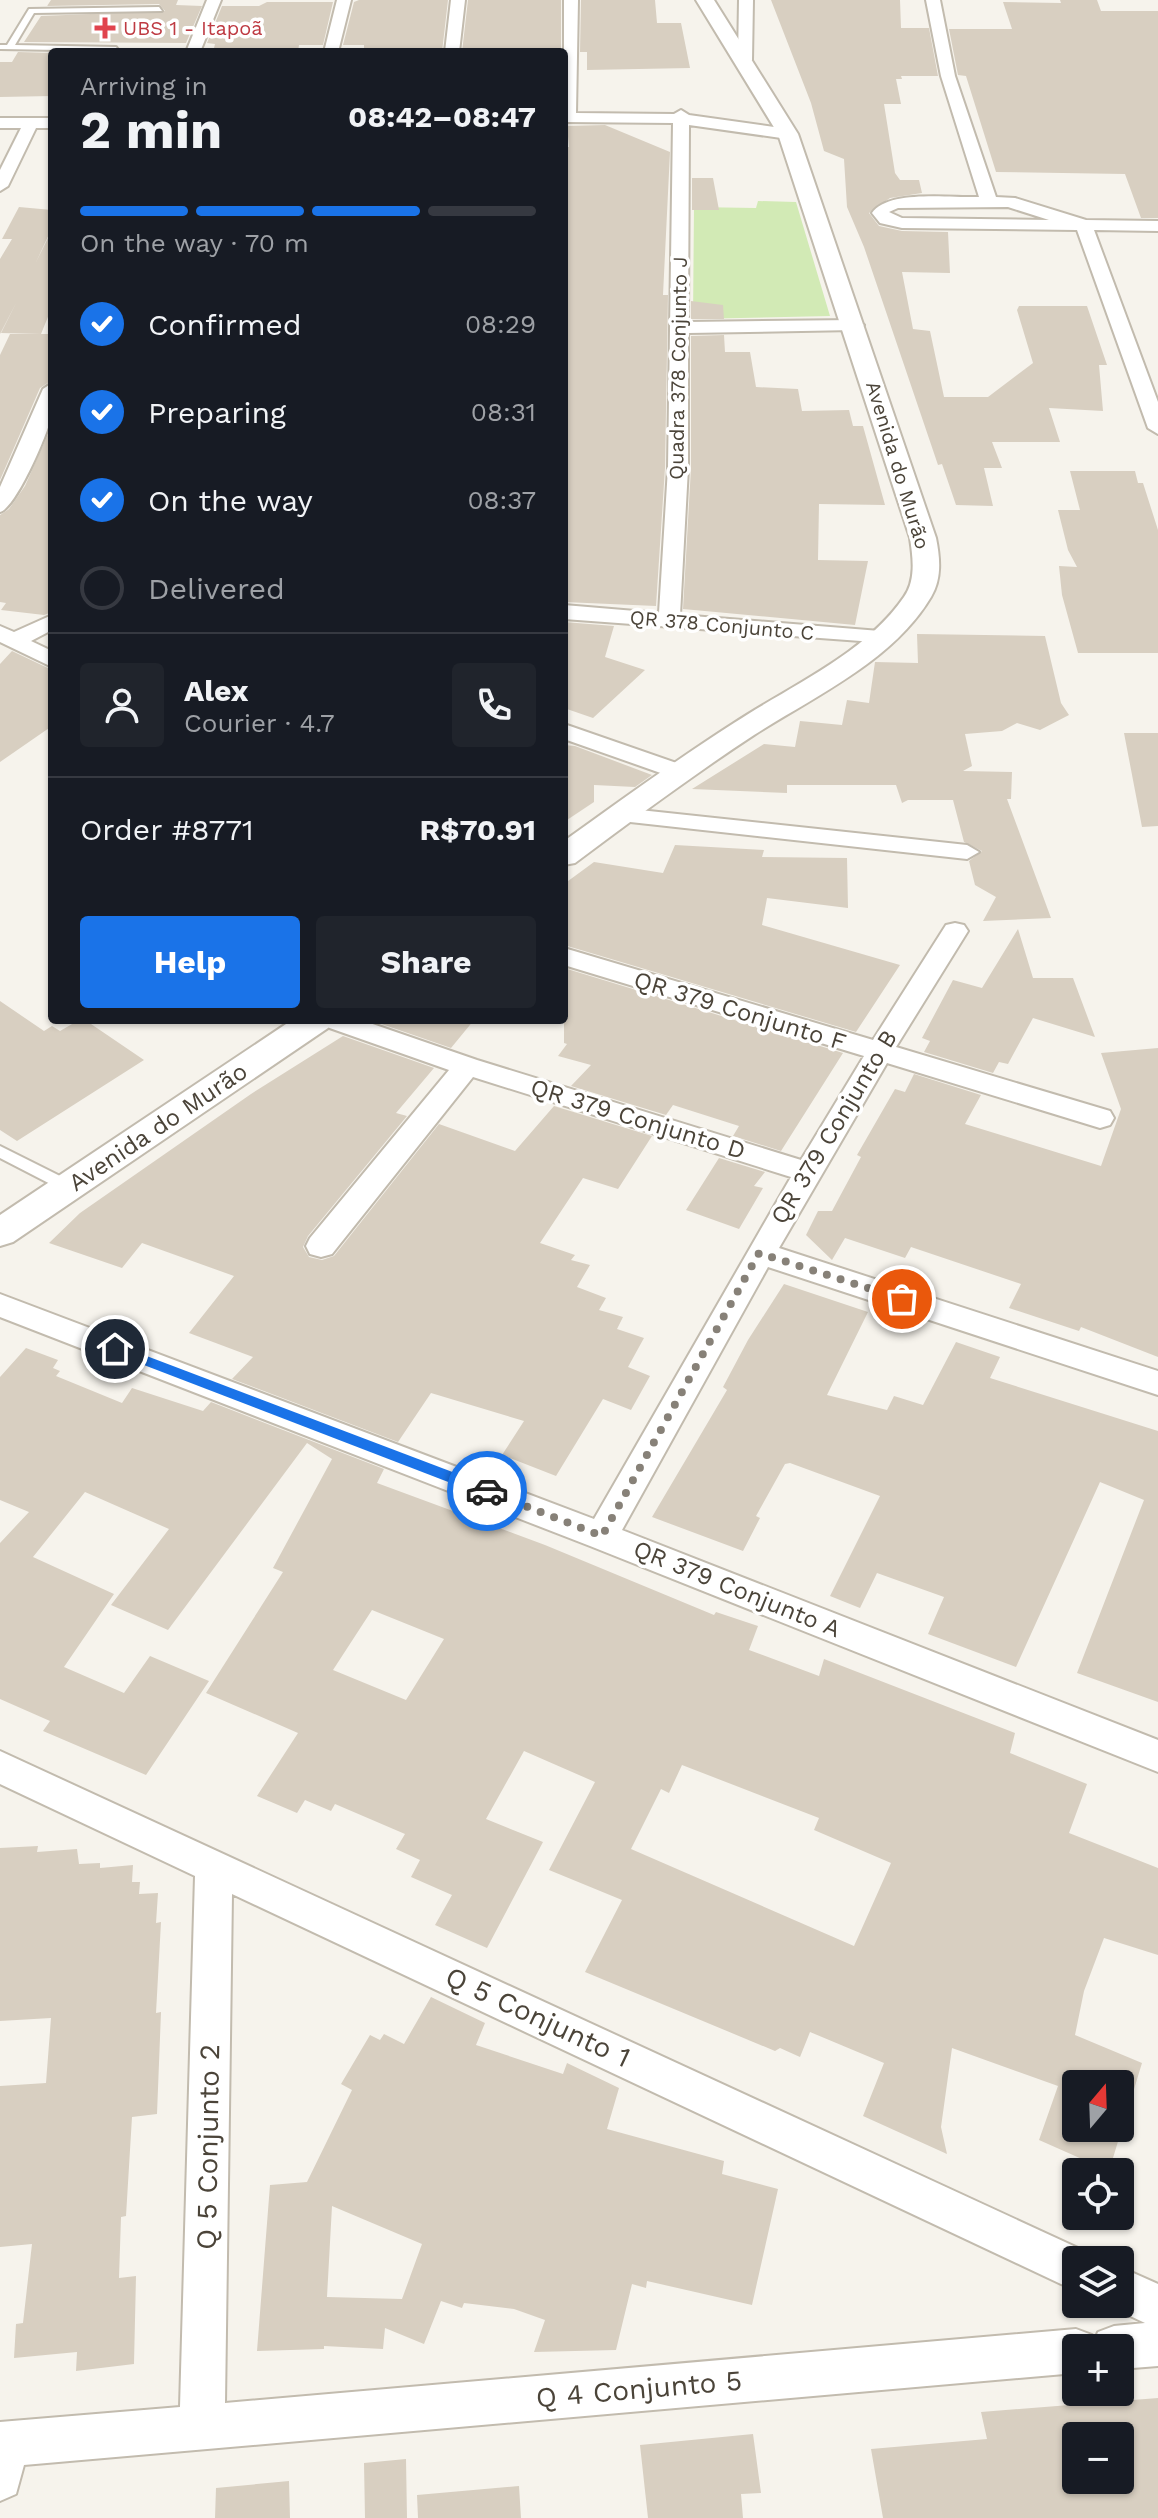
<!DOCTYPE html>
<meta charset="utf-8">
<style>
body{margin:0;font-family:"Work Sans",sans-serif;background:#20242c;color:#f1f3f6;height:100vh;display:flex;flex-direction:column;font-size:30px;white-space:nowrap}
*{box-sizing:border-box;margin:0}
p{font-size:26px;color:#9ea1a6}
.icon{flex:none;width:44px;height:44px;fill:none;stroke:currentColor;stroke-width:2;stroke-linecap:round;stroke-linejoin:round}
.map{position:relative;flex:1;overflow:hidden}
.sheet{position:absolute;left:48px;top:48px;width:520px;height:976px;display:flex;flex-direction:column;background:#171b24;border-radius:8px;box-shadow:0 2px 6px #0004}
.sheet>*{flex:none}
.needle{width:52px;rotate:19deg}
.buttons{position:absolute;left:1062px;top:2070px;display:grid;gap:16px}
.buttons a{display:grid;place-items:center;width:72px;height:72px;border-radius:8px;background:#171b24;box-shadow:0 2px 6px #0004;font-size:40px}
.pin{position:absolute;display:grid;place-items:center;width:68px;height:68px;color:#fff;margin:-34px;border:4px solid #fff;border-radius:50%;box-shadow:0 2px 8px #0007}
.courier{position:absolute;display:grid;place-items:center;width:80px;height:80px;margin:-40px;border:6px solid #1a73e8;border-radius:50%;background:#fff;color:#222;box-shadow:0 2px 10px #0007}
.head em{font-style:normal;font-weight:700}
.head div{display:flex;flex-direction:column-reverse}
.head{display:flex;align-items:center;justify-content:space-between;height:136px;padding:0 32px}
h1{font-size:52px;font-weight:700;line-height:60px}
.bar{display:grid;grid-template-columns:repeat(4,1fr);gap:12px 8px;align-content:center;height:96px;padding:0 32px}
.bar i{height:10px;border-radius:6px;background:#363941}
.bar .current{background:#1a73e8}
.bar p{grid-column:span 4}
.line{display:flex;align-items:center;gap:20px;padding:0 32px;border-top:2px solid #363941}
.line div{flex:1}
.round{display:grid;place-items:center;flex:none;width:84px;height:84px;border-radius:8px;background:#20242c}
ol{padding:0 32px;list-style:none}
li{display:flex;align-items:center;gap:24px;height:88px}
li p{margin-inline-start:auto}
li .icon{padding:8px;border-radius:50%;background:#1a73e8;color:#fff;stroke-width:4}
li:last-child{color:#9ea1a6}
li i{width:44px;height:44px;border:4px solid #363941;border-radius:50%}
.cta{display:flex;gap:16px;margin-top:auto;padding:16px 32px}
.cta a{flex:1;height:92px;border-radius:8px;background:#1a73e8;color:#fff;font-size:32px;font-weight:700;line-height:92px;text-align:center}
.cta a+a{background:#20242c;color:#f1f3f6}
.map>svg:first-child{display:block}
</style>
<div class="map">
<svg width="1158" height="2518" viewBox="0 0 1158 2518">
<rect width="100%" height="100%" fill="#f6f3ec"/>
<!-- green -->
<path fill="#d2eab5" d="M758,201L796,202L830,316L693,319L694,207L756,208Z"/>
<!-- building -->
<path fill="#d8cfc1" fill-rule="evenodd" d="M51,0H178L176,5L202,6L186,43L24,42L41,16L165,11L159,4L47,6Z
M359,0H448L442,52H364V45H343L354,2Z
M468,0H561V52H462Z
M581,0H655L657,23H681L690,68L587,70V52H580Z
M771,0H900L901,28H929L938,76H901L902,79H896L901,104H884L895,173L900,180H919L922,193L890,198L869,213L879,226L902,231L948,232L950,273L902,272L913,329L930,331L944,397H988L1033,363L1017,310L1019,306H1087L1107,365H1099L1103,411L1049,408L1060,442H992L1002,468H984L993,506L956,505L942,464L938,465L864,247L847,207L844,159L824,151L811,103Z
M1060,0H1097L1101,11H1158V218H1141L1125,174L996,172L966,76L958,75L949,29H1012L1003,2L1061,3Z
M267,2H333L323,45H299L298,52H213L215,44L207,43L222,6H259Z
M18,52L52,53V96L0,97V62H12Z
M605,125L670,152L663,295H668L665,468L656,606L564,602V147H569L567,126Z
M692,178H713L719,210H692Z
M19,207L52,210V228L36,262L52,230V307L41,334L1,333L16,303L0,334V259L12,239H2Z
M691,301L723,305L724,319H691Z
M10,334H52V380L40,388L0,480V355Z
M724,335L725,352H750L756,387L798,389L802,411L849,410L853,426H863L885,505L819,504L818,560L868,561L855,625L683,609L691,468V336Z
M52,425V612L44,615L1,610L6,603L0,602V515L9,509L25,486Z
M1070,471H1135L1138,483H1143L1158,530V653H1078L1062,595L1059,566L1077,567L1068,550L1058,510H1080Z
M564,622L614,626L605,657L645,670L593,718L564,708Z
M917,634L1045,636L1061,703L1069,715L1040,730L1017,723L1002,731L965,734L972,766L963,771L1012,772L1011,799H1007L1051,918L983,921L996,897L975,885L969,861L982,851L964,842L953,800H957H908L902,803L896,785H787V793L692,789L764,744L795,747L800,721L842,725L847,700L869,703L875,662L918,663Z
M12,651L52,670V726L0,762V664Z
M1124,733H1158V826L1142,827Z
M564,745L575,746L652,775L635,787L594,785V802L564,822Z
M675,845L764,850L762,857L847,858L848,908L767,898L762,925L900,965L856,1032L564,945V884L594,862L663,873Z
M1018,929L1033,978H1073L1095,1037L1033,1018L1008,1064L999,1062L993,1073L924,1052L930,1041L922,1038L953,980L982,988Z
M564,968L843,1053L781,1151L733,1136L739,1126L673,1105L666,1115L571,1086L591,1065L558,1056L567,1044L564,1043Z
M0,1001L44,1031L52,1026L60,1031L79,1020L91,1024L144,1060L17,1141L0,1130Z
M370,1020H474L451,1048Z
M343,1036L434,1068L396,1113L407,1116L308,1236L303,1247L309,1257L322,1260L334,1256L439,1124L515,1151L554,1106L652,1136L618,1189L583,1178L540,1243L575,1255L571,1260L590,1265L577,1287L606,1298L599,1310L623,1317L617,1329L644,1338L628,1367L650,1376L631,1410L603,1399L556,1476L502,1455L524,1421L431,1393L398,1442L232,1379L253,1357L189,1333L234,1276L142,1243L122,1268L49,1243L80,1213L251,1094Z
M1158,1048V1357L1081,1327L1079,1331L1009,1308L1021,1284L911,1247L905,1258L845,1238L832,1260L806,1235L818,1211H832L861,1157L857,1155L895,1089L905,1092L914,1074L981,1095L965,1124L1101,1166L1121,1109L1101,1053Z
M719,1158L765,1172L754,1186L763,1188L739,1229L686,1210Z
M784,1284L868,1312L827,1395L887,1410L894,1396L923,1405L956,1342L1000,1357L990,1378L1158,1431V1702L1077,1673L1144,1500L1100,1482L1016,1667L928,1634L944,1597L877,1573L860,1608L830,1596L880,1496L790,1463L785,1464L756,1516L760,1518L743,1551L652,1517L727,1390L723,1387L748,1340Z
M26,1348L58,1360L53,1368L60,1371L56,1376L122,1403L132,1388L203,1411L211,1402L384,1469L377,1483L545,1545L714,1615L716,1612L758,1626L749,1650L819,1676L824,1659L1015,1733L1010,1753L1087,1784L1069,1833L1158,1868V1955L1104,1938L1084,1991L1075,2035L1142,2063L1109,2171L1039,2140L1058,2086L952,2048L941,2127L947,2154L863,2116L884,2063L810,2032L800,2057L780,2048L775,2051L585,1972L622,1900L549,1870L595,1782L524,1751L486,1819L543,1842L487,1948L435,1925L452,1895L411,1877L420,1860L396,1849L405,1834L335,1804L331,1811L305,1800L297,1813L257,1796L298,1733L206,1693L283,1572L273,1568L332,1459L307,1443L168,1630L111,1605L169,1529L85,1492L33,1557L114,1594L64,1667L124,1693L150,1656L209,1681L146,1775L43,1731L50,1721L0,1699V1543L29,1512L0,1500V1377ZM372,1610L444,1639L406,1700L333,1670ZM682,1765L819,1818L814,1830L891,1863L854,1946L631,1849L661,1789L669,1793ZM1076,2084H1120V2128H1076Z
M38,1846L37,1852L77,1849L79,1864L100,1863V1868L133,1865L132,1882H140L139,1894L158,1893L156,1923L161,1922L156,2013L161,2012L157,2114L132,2117L126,2216L121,2217L119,2278L136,2276L134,2364L76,2371L77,2352L14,2358L16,2324L23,2323L32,2244L0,2247V2086L46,2083L51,2018L0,2021V1848Z
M431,1997L485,2023L476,2045L563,2074L567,2063L619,2088L607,2129L724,2161L722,2174L778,2189L752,2305L647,2281L646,2288L632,2284L616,2350L534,2352L545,2320L514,2309L464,2303L462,2308L441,2301L424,2344L385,2328L383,2349L324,2346V2349L257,2351L270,2185L307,2182L352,2090L341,2084L370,2035L380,2040L384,2034L404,2044ZM332,2206L422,2244L402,2299L327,2297Z
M1158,2398V2518H883L871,2449L987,2439L981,2412ZM1076,2436H1120V2480H1076Z
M753,2434L761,2493L741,2494L743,2518H648L640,2445Z
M406,2459L407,2518H365L364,2463Z
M289,2481L290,2518H215L216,2488Z
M519,2486L521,2518H418L417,2495Z"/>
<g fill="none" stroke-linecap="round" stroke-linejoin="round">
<defs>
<path id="service" d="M159,7L162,11L34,13L15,45L116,47L119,51L0,49V45H7L29,9Z
M0,1146L74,1183L77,1187L69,1192L64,1191L0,1158Z"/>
<path id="minor" d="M207,0H221L200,52H186Z
M337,0H351L338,52H324Z
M451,0H465L459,52H445Z
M564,0H578L576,113L674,114L681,110L689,115L788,129L796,134L788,139L689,125L688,322L855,320L864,325L855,330L688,333V468L680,615L880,631L888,633L891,638L888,643L564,619V605L659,613L668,468L673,123L564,122Z
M739,0H753L752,60L745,64L738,60Z
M926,0H940L955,76L996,197L1015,198L1086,220L1158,221V231L1094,230L1158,402V434L1148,428L1077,230L902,228L880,223L872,213C888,189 952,198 979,197L941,76ZM1008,207L1049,220L902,218L889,212L898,208Z
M0,118H52V128H36L8,186L0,191V170L21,128H0Z
M52,383C52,393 54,405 52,415C48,433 16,508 0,512V487L43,389Z
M52,615V630L31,641L52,651V667L0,642V626L14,632Z
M564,724L688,767L692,772L688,777H672L564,739Z
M621,808L967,845L979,852L967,859L612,820L609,815Z
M955,923L964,925L968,931L896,1047L1110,1111L1114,1118L1110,1125L1100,1128L887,1063L779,1248L1158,1371V1395L768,1267L622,1530L1158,1740V1772L590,1546L0,1317V1294L594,1519L791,1177L473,1077L332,1254L321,1257L310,1254L306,1246L310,1238L449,1070L324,1026L321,1020H361L477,1060L801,1160L864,1056L564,965V948L873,1040L946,925Z
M0,1751L1091,2254L1094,2260H1076V2290L1061,2284L232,1894L225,2403L1076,2329L1092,2335L1094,2342L1098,2332L1114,2326L1145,2323L1105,2304H1120V2267L1158,2284V2366L1120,2369V2348H1076V2373L24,2465L16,2494L0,2501V2422L180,2407L195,1876L0,1784Z"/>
<path id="tertiary" d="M696,0H714L798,134L936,538C940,558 942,579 931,597C893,661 815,696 754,735C693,775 634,819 575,863L564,865V841C620,801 676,760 734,723C790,686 865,654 904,597C916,580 913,558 910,538L778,134Z
M292,1020H333L328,1028L13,1242L0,1246V1215Z"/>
</defs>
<!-- service casing -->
<use href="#service" stroke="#c2bbae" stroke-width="4"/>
<!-- minor casing -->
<use href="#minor" stroke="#c2bbae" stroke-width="4"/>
<!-- tertiary casing -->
<use href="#tertiary" stroke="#c2bbae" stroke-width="4"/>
<!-- service -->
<use href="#service" fill="#fff" fill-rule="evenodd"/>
<!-- minor -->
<use href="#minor" fill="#fff" fill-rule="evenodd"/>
<!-- tertiary -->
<use href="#tertiary" fill="#fff" fill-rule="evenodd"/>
</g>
<!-- route -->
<path fill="#1a73e8" d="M115,1344L492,1487L494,1491L492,1495H482L110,1352L108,1349Z"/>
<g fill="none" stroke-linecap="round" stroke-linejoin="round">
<!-- done -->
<path stroke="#878178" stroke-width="8" stroke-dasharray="0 14.4" d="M487,1491L602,1536L759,1253L902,1299"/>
</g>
<!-- markers -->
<path fill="#e0444e" stroke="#fff" stroke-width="3" d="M101 16h8v8h8v8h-8v8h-8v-8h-8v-8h8z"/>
<g text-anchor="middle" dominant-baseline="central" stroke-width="7" stroke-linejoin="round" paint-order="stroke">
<!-- far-health labels -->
<g font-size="20" fill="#be3a42" stroke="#fff" text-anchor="start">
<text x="123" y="28">UBS 1 - Itapoã</text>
</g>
<!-- far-street labels -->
<g font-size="20" fill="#4b4439" stroke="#fff">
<text transform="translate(678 368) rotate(-89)">Quadra 378 Conjunto J</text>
<text transform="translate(898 465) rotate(73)">Avenida do Murão</text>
<text transform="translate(722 625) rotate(5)">QR 378 Conjunto C</text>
</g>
<!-- street labels -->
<g font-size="24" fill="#4b4439" stroke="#fff">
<text transform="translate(740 1011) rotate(17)">QR 379 Conjunto F</text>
<text transform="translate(638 1119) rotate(17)">QR 379 Conjunto D</text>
<text transform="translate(158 1127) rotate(-34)">Avenida do Murão</text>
<text transform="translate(834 1127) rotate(-59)">QR 379 Conjunto B</text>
<text transform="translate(737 1589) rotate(22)">QR 379 Conjunto A</text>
</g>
<!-- near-street labels -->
<g font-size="28" fill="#4b4439" stroke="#fff">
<text transform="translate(538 2017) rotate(25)">Q 5 Conjunto 1</text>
<text transform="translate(208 2147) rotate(-89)">Q 5 Conjunto 2</text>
<text transform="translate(639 2389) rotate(-5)">Q 4 Conjunto 5</text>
</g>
</g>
</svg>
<div class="buttons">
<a><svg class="needle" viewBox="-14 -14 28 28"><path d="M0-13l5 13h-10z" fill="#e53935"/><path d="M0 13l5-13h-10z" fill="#9ea1a6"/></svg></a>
<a><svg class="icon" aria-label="locate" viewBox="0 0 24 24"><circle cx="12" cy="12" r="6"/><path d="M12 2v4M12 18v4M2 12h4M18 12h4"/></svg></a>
<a><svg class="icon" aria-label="layers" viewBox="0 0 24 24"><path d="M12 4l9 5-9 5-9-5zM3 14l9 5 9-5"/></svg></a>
<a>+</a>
<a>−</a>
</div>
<div class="pin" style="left:902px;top:1299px;background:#ea580c"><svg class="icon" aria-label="bag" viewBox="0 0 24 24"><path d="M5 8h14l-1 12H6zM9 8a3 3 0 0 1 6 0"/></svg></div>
<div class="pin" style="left:115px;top:1349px;background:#1f2937"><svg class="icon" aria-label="home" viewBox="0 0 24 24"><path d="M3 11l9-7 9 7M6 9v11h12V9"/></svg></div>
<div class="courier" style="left:487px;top:1491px"><svg class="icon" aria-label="car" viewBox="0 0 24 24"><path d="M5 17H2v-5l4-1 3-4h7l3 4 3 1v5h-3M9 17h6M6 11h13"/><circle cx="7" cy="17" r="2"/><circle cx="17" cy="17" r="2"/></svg></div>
<section class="sheet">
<div class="head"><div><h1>2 min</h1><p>Arriving in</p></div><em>08:42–08:47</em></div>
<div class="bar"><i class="current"></i><i class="current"></i><i class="current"></i><i></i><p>On the way · 70 m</p></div>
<ol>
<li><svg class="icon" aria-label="check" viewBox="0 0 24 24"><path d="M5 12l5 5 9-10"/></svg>Confirmed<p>08:29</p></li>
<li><svg class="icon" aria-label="check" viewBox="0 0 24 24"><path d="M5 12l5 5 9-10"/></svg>Preparing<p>08:31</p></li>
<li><svg class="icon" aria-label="check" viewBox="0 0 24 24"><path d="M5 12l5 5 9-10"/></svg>On the way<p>08:37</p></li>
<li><i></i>Delivered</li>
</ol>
<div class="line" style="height:144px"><a class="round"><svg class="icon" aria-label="person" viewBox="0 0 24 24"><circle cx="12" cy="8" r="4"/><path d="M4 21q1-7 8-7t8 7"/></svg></a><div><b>Alex</b><p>Courier · 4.7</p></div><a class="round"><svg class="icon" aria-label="phone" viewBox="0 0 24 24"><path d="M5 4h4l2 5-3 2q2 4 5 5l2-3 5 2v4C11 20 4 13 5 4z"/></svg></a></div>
<div class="line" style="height:104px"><div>Order #8771</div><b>R$70.91</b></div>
<div class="cta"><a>Help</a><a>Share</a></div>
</section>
</div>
